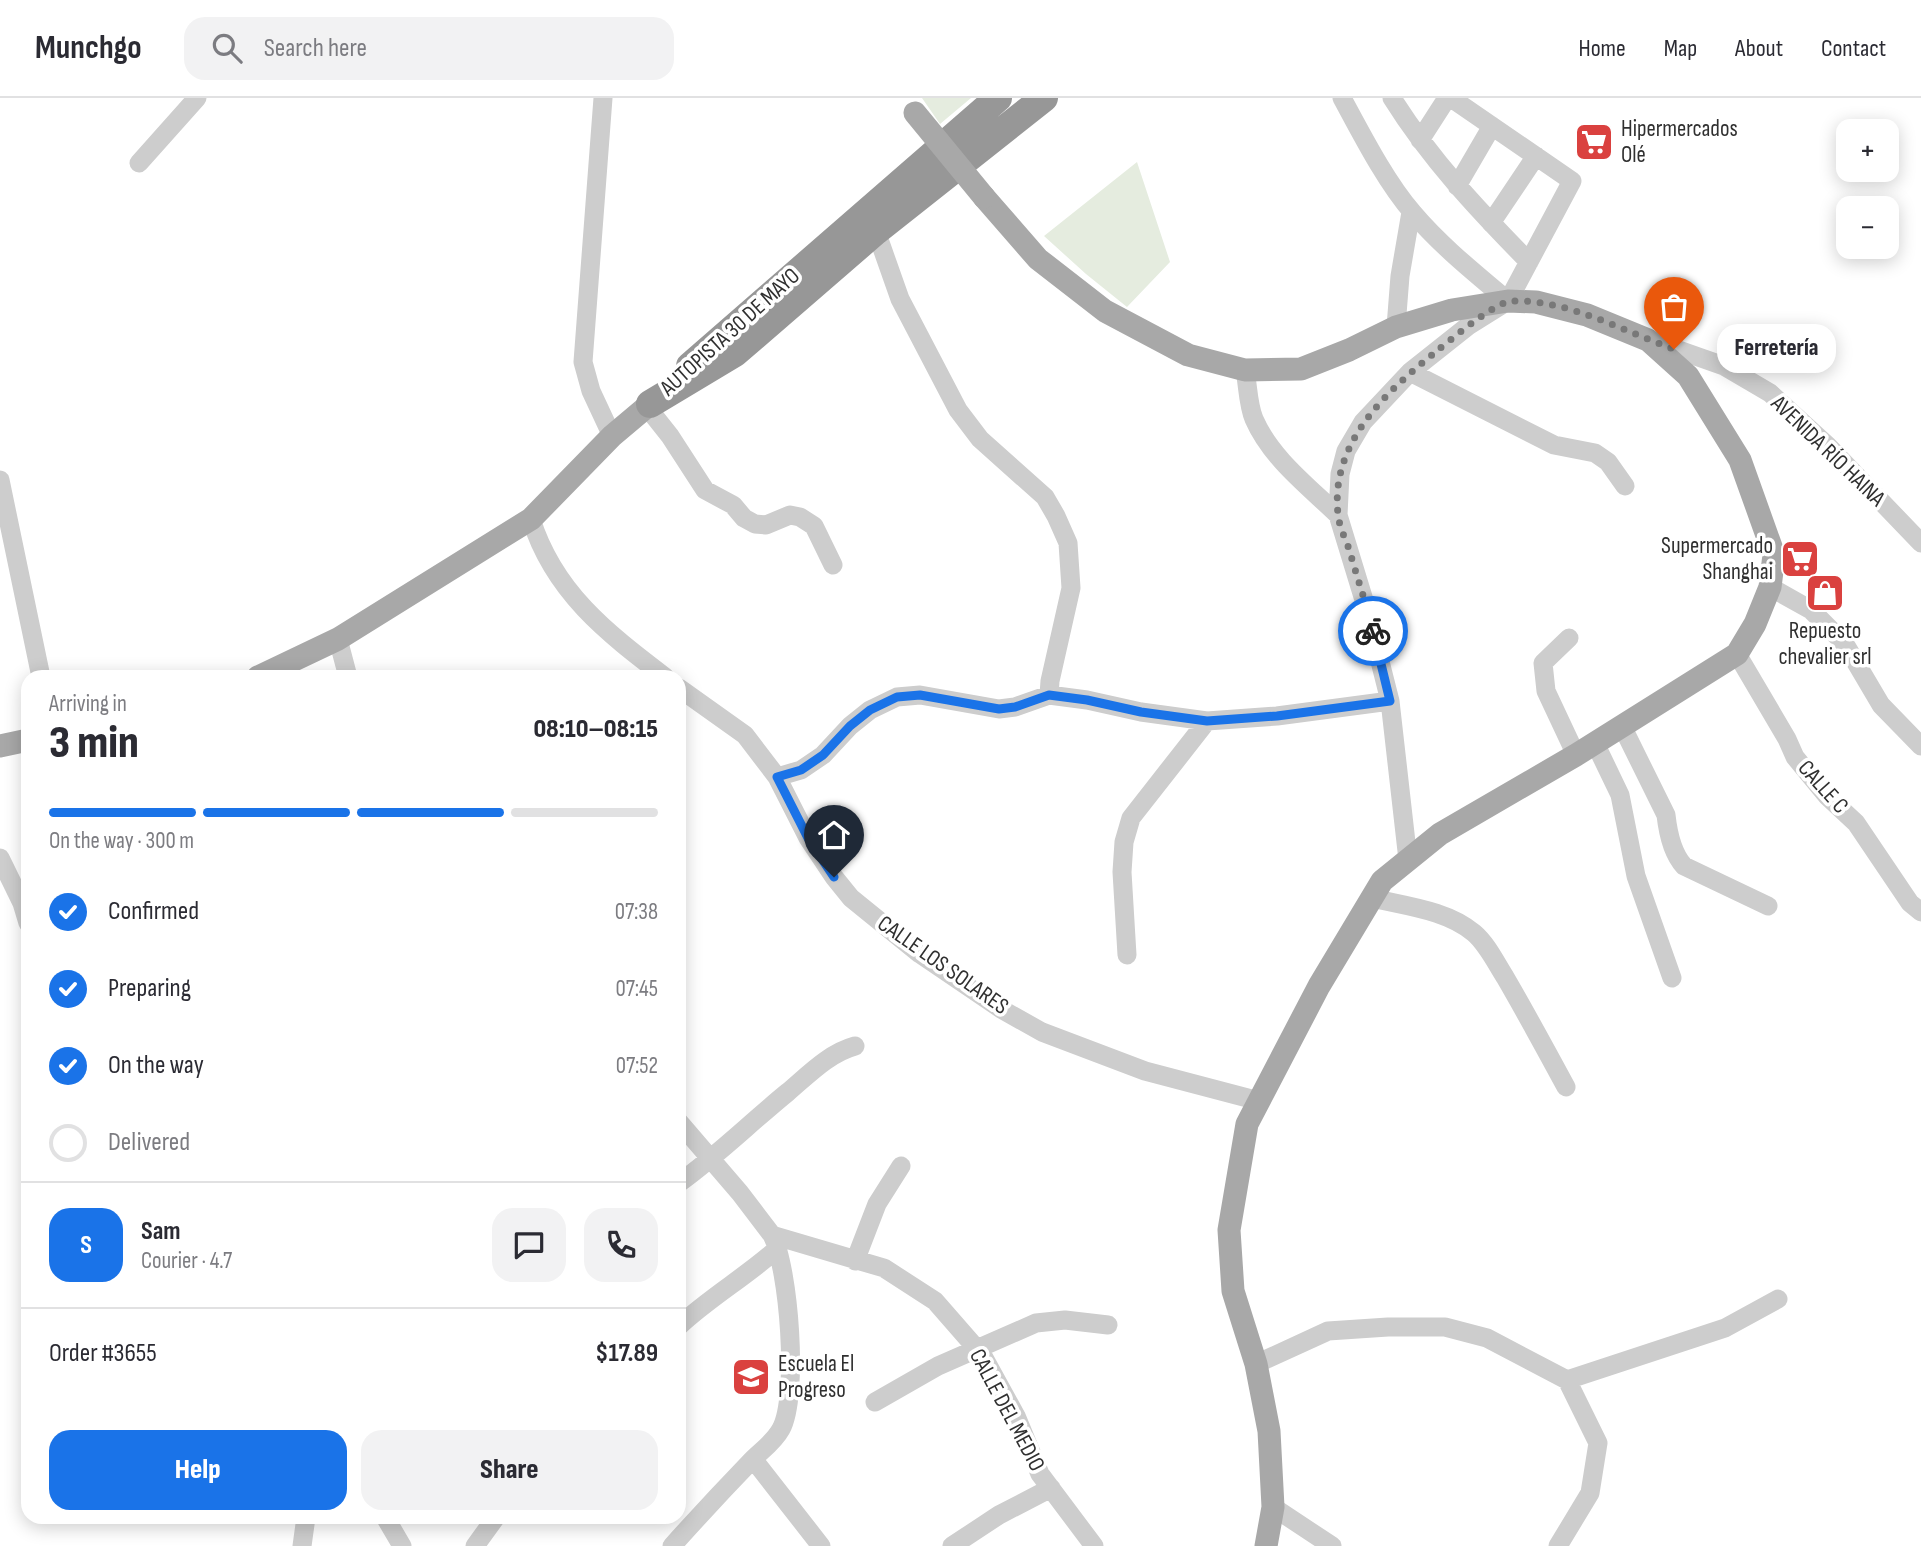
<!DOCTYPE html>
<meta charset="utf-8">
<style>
body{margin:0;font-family:"Sofia Sans Condensed",sans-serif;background:#f2f2f3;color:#2b2b33;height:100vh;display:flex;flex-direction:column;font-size:26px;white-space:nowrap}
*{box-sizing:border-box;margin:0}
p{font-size:23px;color:#7c7c81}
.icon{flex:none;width:38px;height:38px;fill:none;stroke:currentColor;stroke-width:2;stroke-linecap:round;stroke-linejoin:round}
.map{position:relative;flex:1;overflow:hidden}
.sheet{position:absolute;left:21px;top:572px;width:665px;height:854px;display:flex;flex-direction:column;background:#fff;border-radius:21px;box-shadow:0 4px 18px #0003}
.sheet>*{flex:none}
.fabs{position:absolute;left:1836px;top:21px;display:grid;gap:14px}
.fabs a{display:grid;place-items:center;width:63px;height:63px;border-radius:14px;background:#fff;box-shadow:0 4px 18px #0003;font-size:35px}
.pin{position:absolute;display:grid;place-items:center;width:60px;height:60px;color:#fff;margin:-72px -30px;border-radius:50% 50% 50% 0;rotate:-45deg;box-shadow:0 0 7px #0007}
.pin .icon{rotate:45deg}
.courier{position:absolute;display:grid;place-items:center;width:70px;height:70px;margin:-35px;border:5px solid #1a73e8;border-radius:50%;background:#fff;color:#222;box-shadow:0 2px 9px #0007}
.bubble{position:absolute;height:49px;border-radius:21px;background:#fff;box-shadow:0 4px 18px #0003;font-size:23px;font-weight:800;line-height:49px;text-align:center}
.overview em{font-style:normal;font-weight:800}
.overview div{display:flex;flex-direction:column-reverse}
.overview{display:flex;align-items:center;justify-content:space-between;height:119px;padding:0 28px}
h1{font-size:46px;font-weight:800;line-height:52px}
.bar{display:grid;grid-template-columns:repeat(4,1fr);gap:10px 7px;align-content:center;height:84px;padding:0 28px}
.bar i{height:9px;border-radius:5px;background:#e1e1e2}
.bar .on{background:#1a73e8}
.bar p{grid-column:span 4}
.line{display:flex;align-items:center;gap:18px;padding:0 28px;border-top:2px solid #e1e1e2}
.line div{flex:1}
.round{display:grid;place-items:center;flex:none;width:74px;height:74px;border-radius:21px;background:#f2f2f3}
ol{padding:0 28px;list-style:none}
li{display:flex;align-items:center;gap:21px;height:77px}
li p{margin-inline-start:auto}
li .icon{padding:7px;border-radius:50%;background:#1a73e8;color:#fff;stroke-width:4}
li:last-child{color:#7c7c81}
li i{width:38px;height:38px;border:4px solid #e1e1e2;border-radius:50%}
.action{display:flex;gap:14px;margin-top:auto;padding:14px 28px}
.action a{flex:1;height:80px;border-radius:21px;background:#1a73e8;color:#fff;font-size:28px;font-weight:800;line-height:80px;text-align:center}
.action a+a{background:#f2f2f3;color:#2b2b33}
header{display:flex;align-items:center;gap:42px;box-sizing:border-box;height:98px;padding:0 35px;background:#fff;border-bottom:2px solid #e1e1e2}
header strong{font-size:33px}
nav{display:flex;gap:38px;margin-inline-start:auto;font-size:24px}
.search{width:490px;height:63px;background:#f2f2f3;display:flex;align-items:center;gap:18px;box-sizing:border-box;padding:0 24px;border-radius:21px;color:#7c7c81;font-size:26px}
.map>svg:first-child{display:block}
</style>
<header>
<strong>Munchgo</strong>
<div class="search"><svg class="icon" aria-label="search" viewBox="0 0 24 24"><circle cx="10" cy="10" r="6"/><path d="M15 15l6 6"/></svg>Search here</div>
<nav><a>Home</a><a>Map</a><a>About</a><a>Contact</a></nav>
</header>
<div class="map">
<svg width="1921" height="1448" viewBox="0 0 1921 1448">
<rect width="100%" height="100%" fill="#fff"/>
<!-- green -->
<path fill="#e5ecdf" d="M922,0H971L940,26Z
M1137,64L1170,164L1127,209L1086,176L1044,138Z"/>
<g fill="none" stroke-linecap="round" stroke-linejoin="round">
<!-- minor -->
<path stroke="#cdcdcd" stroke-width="19" d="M603,0L583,264L591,293L612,338
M1342,0C1362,37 1386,84 1413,115C1441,148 1475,175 1508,203
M1392,0C1430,61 1479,113 1529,164
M1420,42L1447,0
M139,65L197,0
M1457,88L1492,28
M1491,125L1536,58
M876,133L900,201L958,312L980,341L1045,399L1056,418L1068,445L1071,490L1050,583L1049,597
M1396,229L1400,178L1411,114
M1653,243L1724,268L1770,295L1828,348L1921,445
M1245,272C1248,288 1248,307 1254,321C1271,360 1308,388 1338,417
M1410,274L1554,347L1595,355L1608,364L1625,388
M647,309L670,338L705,392L733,407L744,420L755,426L766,427L790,417L800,419L814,428L833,467
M0,382L41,579
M531,421C554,494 606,534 665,579
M1770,489L1811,512L1845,546L1881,607L1921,648
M1569,540L1543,565L1546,593L1576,657
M338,541L348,579
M1737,556L1787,641L1795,659L1827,698L1856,725L1910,805L1921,814
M679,590L745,637L777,679L808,740L834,779L851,800L920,856L1001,911L1042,934L1145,973L1259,1003
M1622,628L1666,717C1668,735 1672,755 1684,768L1768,808
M1595,645L1620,697L1636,778L1672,880
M777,679L801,672L823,657L850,628L870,612L897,599L920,597L999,611L1015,609L1049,597L1087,602L1141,614L1207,623L1277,618L1390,603
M0,760L22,805L28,825
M1408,762L1390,603L1367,512L1338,417L1340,376L1346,353L1363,324L1410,274L1468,228L1508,203L1572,83L1451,0
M1372,800C1405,808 1447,812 1474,835C1487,846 1496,865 1505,879C1526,915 1546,952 1566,989
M1127,857L1122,774L1124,744L1131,720L1207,623
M679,1024L740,1095L772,1137L884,1170L935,1203L983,1258L1016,1318L1040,1376L1094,1448
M679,1085C718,1057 751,1024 788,994C808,977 829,955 855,948
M855,1163L877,1106L901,1068
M679,1228C710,1199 747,1178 778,1150
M1256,1266L1328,1233L1388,1229H1445L1487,1240L1567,1282L1598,1345L1590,1395L1558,1448
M1567,1282L1725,1230L1778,1201
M875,1304L938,1268L1036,1225L1065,1222L1108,1227
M753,1361L821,1448
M1273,1409L1332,1448
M385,1419L402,1448
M302,1448L306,1419
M475,1448L496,1419
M672,1448C698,1419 725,1390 752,1362C762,1352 774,1344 781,1331C799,1298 789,1170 772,1137
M952,1448L999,1417L1051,1390"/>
<!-- major -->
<path stroke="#a8a8a8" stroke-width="23" d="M984,99L1038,161L1105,213L1188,257L1245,272L1301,271L1349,252L1396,229L1452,212L1508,203L1536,204L1587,217L1648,242L1688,278L1740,362L1774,457L1770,489L1755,526L1737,556L1576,657L1440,736L1382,783L1319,888L1247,1026L1229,1132L1233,1193L1256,1266L1269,1333L1273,1409L1266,1448
M258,579L338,541L531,421L612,338L650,306
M0,648L28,642"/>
<!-- highway -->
<path stroke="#979797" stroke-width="28" d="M690,268L998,0
M650,306L735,255L876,133L1044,0"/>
<!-- major-bridge -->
<path stroke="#a8a8a8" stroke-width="23" d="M915,15L984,99"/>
</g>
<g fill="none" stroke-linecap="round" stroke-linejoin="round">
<!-- done -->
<path stroke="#787878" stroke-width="7" stroke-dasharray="0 12.6" d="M1373,533C1366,505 1357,479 1349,451C1345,440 1339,428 1338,416C1330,344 1387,293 1438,252C1452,241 1496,203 1512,203C1568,201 1622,233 1674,251"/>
<!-- route -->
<path stroke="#1a73e8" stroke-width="9" d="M834,779L808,740L777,679L801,672L823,657L850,628L870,612L897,599L920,597L999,611L1015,609L1049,597L1087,602L1141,614L1207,623L1277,618L1390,603L1373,533"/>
</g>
<!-- icons -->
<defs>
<symbol id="supermarket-square" viewBox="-11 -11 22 22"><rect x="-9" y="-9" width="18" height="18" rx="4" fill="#da413f" stroke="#fff"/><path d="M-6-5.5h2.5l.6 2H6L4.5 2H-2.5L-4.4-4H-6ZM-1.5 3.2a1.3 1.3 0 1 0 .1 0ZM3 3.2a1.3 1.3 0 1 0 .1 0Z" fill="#fff"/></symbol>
<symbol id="shop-square" viewBox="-11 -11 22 22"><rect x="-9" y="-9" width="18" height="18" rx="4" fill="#da413f" stroke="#fff"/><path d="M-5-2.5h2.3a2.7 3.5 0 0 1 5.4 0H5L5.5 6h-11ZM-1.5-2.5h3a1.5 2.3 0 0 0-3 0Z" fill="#fff"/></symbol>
<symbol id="school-square" viewBox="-11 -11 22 22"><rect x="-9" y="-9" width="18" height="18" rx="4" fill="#da413f" stroke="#fff"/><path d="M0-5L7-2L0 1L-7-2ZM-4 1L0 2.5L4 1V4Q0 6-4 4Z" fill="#fff"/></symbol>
</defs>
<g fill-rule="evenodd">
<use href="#supermarket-square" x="1572" y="22" width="44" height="44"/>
<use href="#supermarket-square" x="1778" y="439" width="44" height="44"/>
<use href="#shop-square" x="1803" y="473" width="44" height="44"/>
<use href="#school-square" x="729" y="1257" width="44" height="44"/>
</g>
<g text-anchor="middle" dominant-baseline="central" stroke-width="7" stroke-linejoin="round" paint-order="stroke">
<!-- poi labels -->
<g font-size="23" fill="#303030" stroke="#fff" text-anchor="start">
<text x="1621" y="31">Hipermercados<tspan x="1621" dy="26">Olé</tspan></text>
<text x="1773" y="448" text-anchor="end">Supermercado<tspan x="1773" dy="26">Shanghai</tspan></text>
<text x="1825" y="533" text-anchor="middle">Repuesto<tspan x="1825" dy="26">chevalier srl</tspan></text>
<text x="778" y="1266">Escuela El<tspan x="778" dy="26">Progreso</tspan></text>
</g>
<!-- street labels -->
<g font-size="23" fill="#303030" stroke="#fff">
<text transform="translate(730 234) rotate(-42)">AUTOPISTA 30 DE MAYO</text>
<text transform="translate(1828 353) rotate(44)">AVENIDA RÍO HAINA</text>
<text transform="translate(1823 689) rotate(48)">CALLE C</text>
<text transform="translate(943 867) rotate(35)">CALLE LOS SOLARES</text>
<text transform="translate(1007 1312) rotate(62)">CALLE DEL MEDIO</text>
</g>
</g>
</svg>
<div class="fabs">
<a>+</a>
<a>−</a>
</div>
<div class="pin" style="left:1674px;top:251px;background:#ea580c"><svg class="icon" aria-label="bag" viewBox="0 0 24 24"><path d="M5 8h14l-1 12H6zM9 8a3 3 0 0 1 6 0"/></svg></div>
<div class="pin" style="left:834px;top:779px;background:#1f2937"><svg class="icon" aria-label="home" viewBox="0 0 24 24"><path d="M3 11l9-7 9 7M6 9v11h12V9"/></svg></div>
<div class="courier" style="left:1373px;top:533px"><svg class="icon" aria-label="bike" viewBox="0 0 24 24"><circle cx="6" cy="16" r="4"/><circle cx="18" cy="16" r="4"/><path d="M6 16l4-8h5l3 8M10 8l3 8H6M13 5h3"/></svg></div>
<div class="bubble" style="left:1717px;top:226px;width:119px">Ferretería</div>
<section class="sheet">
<div class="overview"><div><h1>3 min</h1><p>Arriving in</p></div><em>08:10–08:15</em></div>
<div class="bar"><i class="on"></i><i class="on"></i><i class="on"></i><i></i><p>On the way · 300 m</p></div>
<ol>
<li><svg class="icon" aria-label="check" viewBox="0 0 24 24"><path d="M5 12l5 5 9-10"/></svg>Confirmed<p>07:38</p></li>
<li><svg class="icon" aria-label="check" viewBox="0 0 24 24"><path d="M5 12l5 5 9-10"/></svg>Preparing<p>07:45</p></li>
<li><svg class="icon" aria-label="check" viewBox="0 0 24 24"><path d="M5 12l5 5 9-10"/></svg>On the way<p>07:52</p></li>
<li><i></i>Delivered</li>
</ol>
<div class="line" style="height:126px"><b class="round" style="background:#1a73e8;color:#fff">S</b><div><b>Sam</b><p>Courier · 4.7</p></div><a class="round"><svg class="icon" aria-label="chat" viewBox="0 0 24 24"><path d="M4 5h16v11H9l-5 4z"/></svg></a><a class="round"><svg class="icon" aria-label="phone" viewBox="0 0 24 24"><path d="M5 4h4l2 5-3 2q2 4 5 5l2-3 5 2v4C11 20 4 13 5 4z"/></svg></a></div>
<div class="line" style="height:91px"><div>Order #3655</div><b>$17.89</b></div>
<div class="action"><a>Help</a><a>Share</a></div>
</section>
</div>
